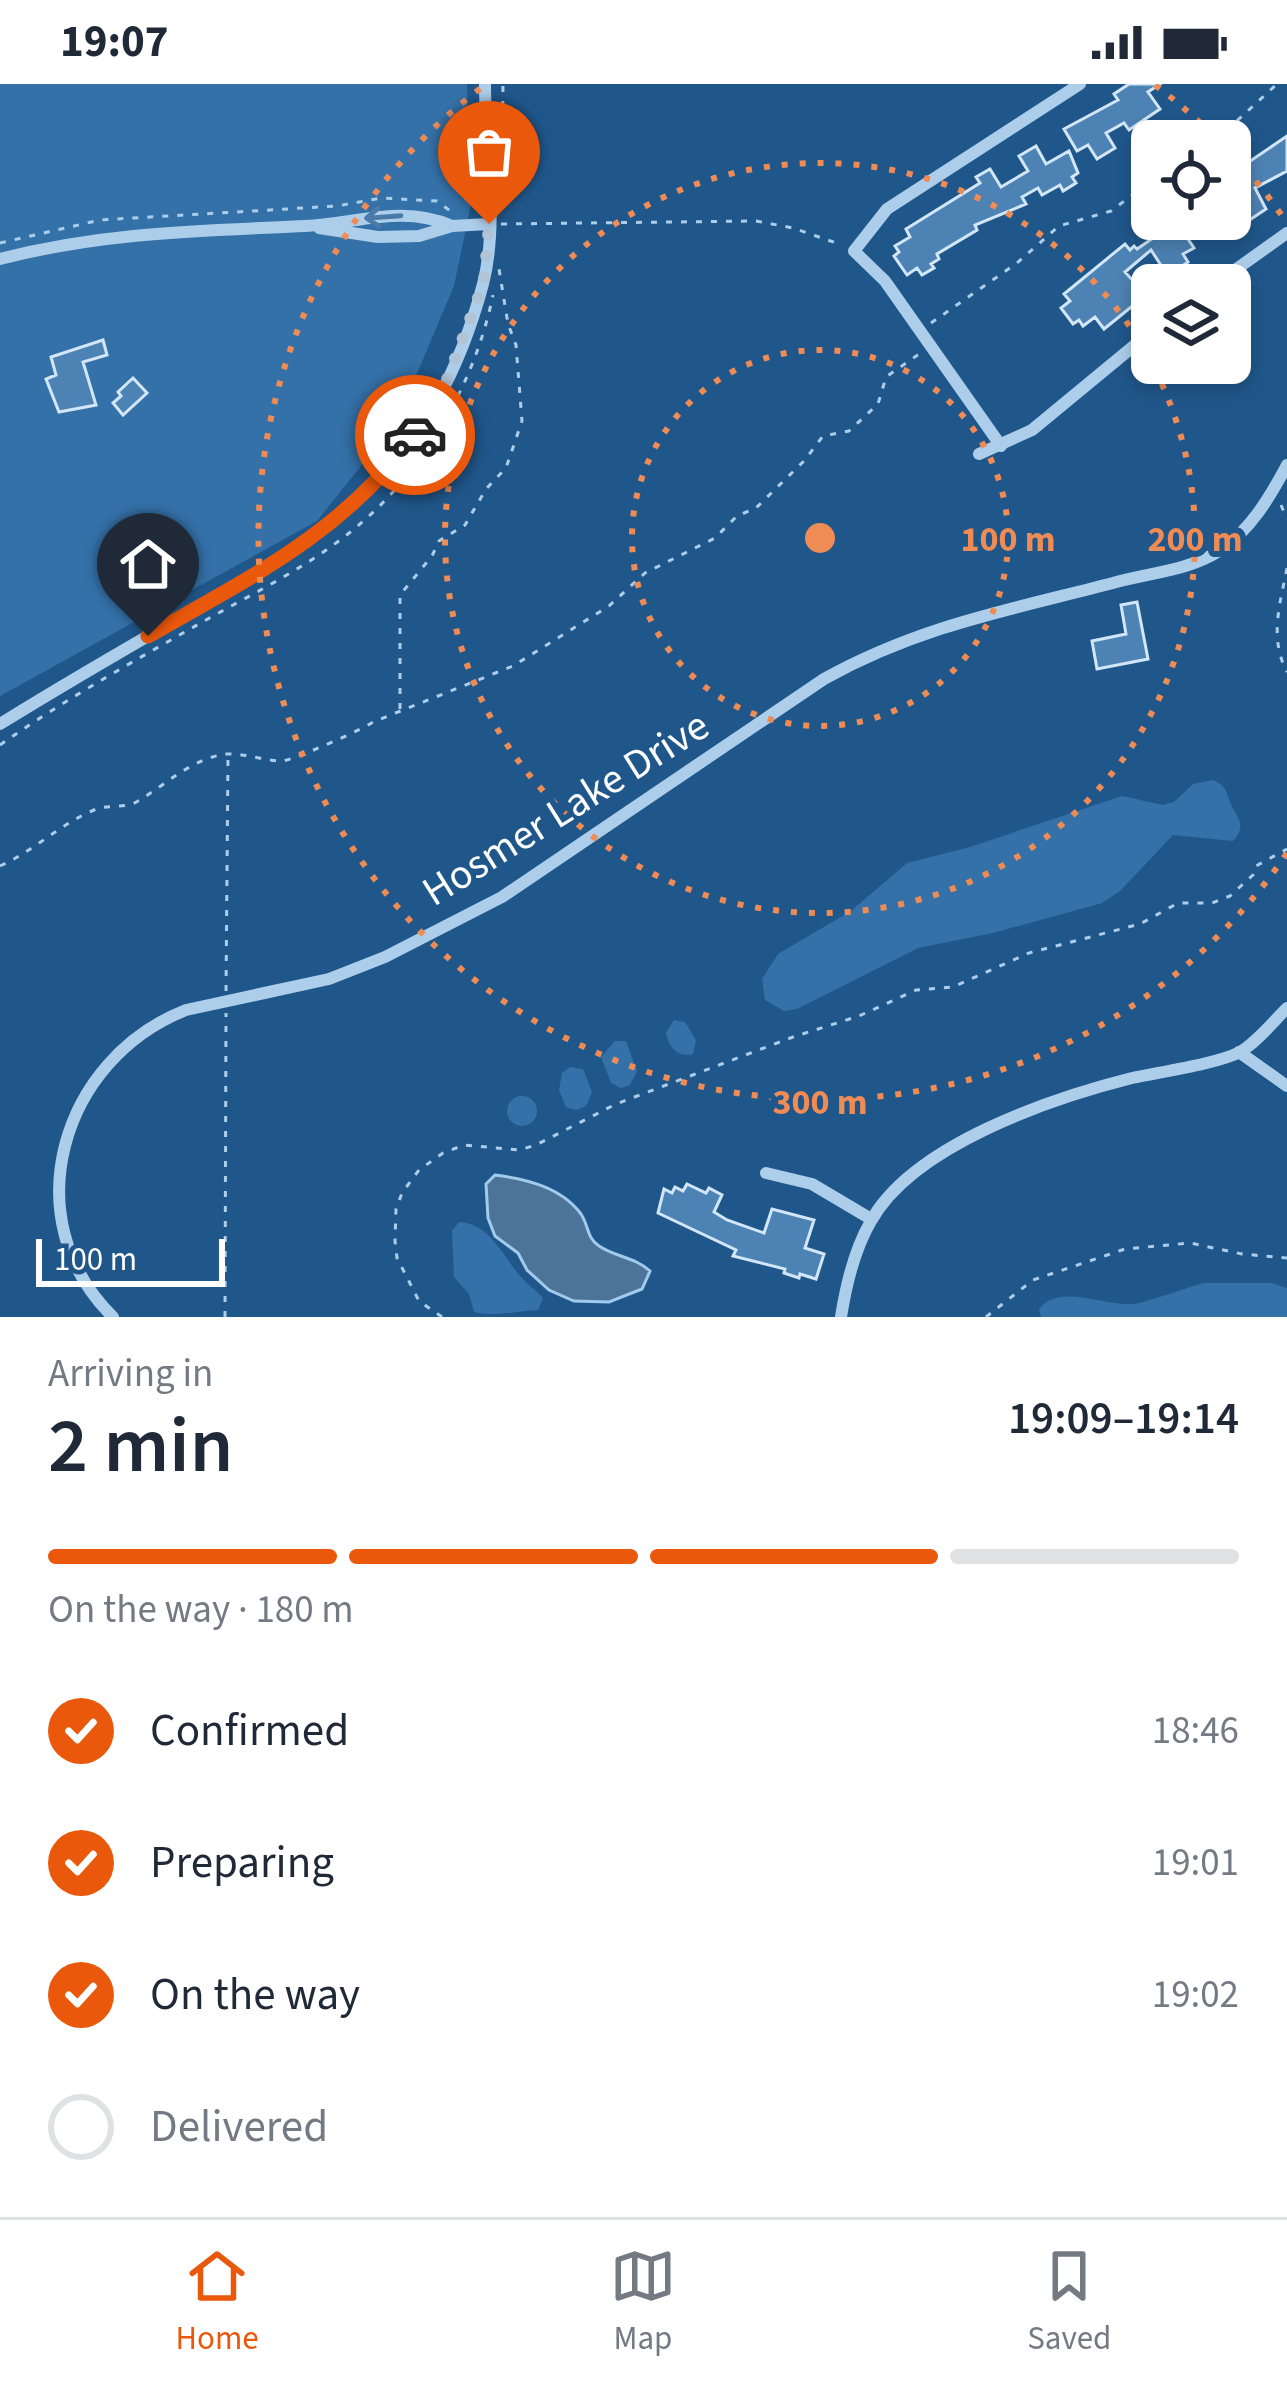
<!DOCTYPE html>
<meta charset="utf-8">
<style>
body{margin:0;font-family:"Source Sans 3",sans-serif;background:#f2f2f3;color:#1f2937;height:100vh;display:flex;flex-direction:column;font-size:45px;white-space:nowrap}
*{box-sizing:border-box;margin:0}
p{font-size:39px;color:#747a83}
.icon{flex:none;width:66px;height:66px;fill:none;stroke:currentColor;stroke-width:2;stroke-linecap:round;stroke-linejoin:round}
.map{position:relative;height:1233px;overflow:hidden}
.sheet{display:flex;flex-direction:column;background:#fff;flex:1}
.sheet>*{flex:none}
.fabs{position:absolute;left:1131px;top:36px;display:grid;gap:24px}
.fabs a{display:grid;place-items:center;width:120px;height:120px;border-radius:18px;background:#fff;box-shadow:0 6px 18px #0003;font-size:60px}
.scale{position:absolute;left:36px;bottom:30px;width:189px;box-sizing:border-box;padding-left:12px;border:6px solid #fff;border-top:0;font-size:33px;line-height:42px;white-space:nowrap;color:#fff;-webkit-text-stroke:9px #20578b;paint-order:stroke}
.pin{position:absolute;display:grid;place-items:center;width:102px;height:102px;color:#fff;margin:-123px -51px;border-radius:50% 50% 50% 0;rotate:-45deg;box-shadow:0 0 12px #0007}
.pin .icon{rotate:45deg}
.courier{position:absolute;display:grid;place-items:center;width:120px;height:120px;margin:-60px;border:9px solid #ea580c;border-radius:50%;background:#fff;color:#222;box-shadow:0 3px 15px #0007}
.head em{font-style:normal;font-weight:600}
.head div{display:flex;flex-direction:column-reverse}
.head{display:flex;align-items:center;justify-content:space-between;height:204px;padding:0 48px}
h1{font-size:78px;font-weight:600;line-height:90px}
.bar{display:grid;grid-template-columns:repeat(4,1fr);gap:18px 12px;align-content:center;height:144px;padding:0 48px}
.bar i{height:15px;border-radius:9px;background:#e0e1e3}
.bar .current{background:#ea580c}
.bar p{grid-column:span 4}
ol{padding:0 48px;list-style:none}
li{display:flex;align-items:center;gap:36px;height:132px}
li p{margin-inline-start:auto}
li .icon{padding:12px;border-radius:50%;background:#ea580c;color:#fff;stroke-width:4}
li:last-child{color:#747a83}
li i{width:66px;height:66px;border:6px solid #e0e1e3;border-radius:50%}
.status{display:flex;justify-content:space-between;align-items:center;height:84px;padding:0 60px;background:#fff;direction:ltr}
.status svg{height:33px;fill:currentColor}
.menu{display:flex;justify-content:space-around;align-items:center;height:168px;border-top:3px solid #e0e1e3;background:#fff;font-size:33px;color:#747a83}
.menu a{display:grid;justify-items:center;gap:6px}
.menu .current{color:#ea580c}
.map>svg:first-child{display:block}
</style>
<div class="status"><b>19:07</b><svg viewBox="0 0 49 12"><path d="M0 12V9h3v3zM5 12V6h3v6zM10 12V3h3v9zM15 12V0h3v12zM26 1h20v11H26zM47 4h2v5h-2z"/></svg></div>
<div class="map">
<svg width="1287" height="1233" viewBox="0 0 1287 1233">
<rect width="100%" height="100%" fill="#20578b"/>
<!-- green -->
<path fill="#3471a8" d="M0,0H467L470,125L454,202L397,337L317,437L0,612Z
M1213,696C1227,702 1225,706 1231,720C1238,736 1247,741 1233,757L1173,751L1120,807L1102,819L993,849L918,864L797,925L784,927L765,916L762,895L778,870L851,827L907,779L970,763L1122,712L1163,721L1174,718L1193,700Z
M674,936L685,938L696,956L693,970C678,974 669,964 666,949Z
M615,957H626L637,987L630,1001L621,1004L611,999L601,973Z
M570,983L583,985L592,1008L586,1022L576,1026L566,1023L559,1006L562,989Z
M507 1027a15 15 0 1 1 30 0a15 15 0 1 1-30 0Z
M459,1138C492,1140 503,1174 522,1194C528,1201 536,1206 543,1214L538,1226C516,1227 495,1233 474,1228L469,1210L454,1193L452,1147Z
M1203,1199H1271L1287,1204V1233H1041L1039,1225C1061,1197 1109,1226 1139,1219C1160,1214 1182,1205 1203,1199Z"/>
<!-- water -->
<path fill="#4c7398" stroke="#a1caed" stroke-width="3" d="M495,1091C526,1095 561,1103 581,1130C589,1142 586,1153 599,1162C615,1173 635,1173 650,1187L642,1205L609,1218L574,1217L549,1206L527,1186L518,1169L495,1152L488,1134L486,1100Z"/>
<!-- building -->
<path fill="#4d83b4" stroke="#d2e6f8" stroke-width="3" d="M1129,0H1160L1148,8L1160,25L1129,46L1124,39L1106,49L1115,64L1097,75L1088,61L1077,67L1064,45L1118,16L1114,10Z
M1287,52V87L1255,104L1266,125L1230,149L1222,135H1230V100L1248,90L1243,82Z
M1036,62L1046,80L1069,67L1078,89L1072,93L1076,99L1063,107L1060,101L1042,111L1038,104L1022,113L1026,120L975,141L977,146L937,170L939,175L931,180L934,184L922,191L917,184L907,191L894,172L899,168L895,162L910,153L906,145L980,99L976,93L990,85L1001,103L1028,87L1019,72Z
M1163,135H1180L1191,152L1188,155L1194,164L1183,170L1188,178L1168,192L1151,166L1125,188L1146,211L1104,245L1095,233L1083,242L1079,236L1073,240L1061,224L1070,217L1064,210L1125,160L1130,166L1134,162L1137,165L1162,148L1159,145L1166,140Z
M103,256L107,271L83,278L96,321L59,328L46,295L56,291L51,273Z
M133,294L147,309L123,331L113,319L121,312L118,308Z
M1137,518L1148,575L1097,585L1092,557L1126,550L1121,521Z
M687,1100L706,1109L709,1104L722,1111L714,1128L727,1136L764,1149L772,1125L814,1136L805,1164L824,1170L816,1195L800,1190L799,1194L784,1189L785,1185L733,1172L736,1166L658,1129L664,1105L672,1109L675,1103L683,1107Z"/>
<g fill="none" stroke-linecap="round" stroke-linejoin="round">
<!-- path -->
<path stroke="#adceeb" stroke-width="3" stroke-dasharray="6 9" stroke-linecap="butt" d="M1215,57L1277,0
M502,68L503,0
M501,140L756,137L793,144L842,161
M0,159L100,136L337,122L381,114L437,117L453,129
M931,239L1017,179L1059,142L1111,127L1152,96
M1281,421L1287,435
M1287,484C1280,520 1269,554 1287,588
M400,625V511L432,472L439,457L465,441L486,405L506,384L522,337L516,261L508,240L499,185
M0,661C67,614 141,573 213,532C260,506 312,480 354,445C424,388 475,299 493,211
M0,782C34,767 60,740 94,726C108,720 126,725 138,717C167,700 192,674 227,670C245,669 264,677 282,677C291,677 364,645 373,638L513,582L609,522L645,489L715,454L737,432L756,424L804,377L823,352L849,347L878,320L886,293L919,270
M226,907L228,671
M225,1233L226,929
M442,1233L419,1217L397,1174L395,1157L396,1125L402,1109L419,1086L443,1069L464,1061L519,1066L536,1061L616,1020L793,953L859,932L916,906L953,903L1029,869L1140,840L1178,819H1212L1230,812L1253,791L1256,782L1287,765
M986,1233L1033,1196L1125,1165L1190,1159L1242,1170L1287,1174"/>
<!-- minor -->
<path stroke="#adceeb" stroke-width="12" d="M319,144L378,153L419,152L452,142L489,140
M0,175C104,148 200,147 305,142C355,140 403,120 452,142
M1214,201L1287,149
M1001,362L885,197L854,167L887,125L1080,0
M979,370L1032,346L1152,247
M0,640C60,603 120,568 181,533C334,446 434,383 483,200C499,138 485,64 485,0
M1239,968L1287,1002
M766,1089L812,1100L871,1135
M113,1233C13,1135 61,975 186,926L329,895L385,873L502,813L824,595C919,542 1009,526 1113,499C1148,489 1188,487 1219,467C1250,447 1270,413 1287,381
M841,1233C846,1201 854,1166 871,1137C913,1061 1052,1014 1132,994C1159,988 1217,980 1240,968C1256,959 1273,938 1287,924"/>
</g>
<!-- one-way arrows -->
<defs><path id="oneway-shaft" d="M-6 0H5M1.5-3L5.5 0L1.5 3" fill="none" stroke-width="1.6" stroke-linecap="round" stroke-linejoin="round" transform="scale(3)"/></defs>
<use stroke="#4a7ba8" href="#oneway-shaft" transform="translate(383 133) rotate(176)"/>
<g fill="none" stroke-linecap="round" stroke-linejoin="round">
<!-- done -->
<path stroke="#b1c4d6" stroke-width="12" stroke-dasharray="0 21.6" d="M415,351L448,293L484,198L489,140"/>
<!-- route -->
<path stroke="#ea580c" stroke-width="15" d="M148,552C252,492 341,450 415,351"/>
</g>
<!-- distance rings -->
<g fill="none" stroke="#ef8b55" stroke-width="6" stroke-dasharray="6 12">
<circle cx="820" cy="454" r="188"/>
<circle cx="820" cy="454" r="375"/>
<path d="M1287 769A563 563 0 1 1 485 1M1155 1A563 563 0 0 1 1218 56M1232 70A563 563 0 0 1 1287 139"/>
</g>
<g text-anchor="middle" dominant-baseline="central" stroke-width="12" stroke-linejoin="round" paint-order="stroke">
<!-- street labels -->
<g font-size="42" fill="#fff" stroke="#20578b">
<text transform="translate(566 725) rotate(-32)">Hosmer Lake Drive</text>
</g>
</g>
<circle cx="820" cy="454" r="18" fill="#ef8b55" stroke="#20578b" stroke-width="6"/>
<g font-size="36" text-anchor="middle" font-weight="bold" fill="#ef8b55" stroke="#20578b" stroke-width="12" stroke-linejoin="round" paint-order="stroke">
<text x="1008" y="467">100 m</text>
<text x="1195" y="467">200 m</text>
<text x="820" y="1030">300 m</text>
</g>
</svg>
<div class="fabs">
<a><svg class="icon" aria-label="locate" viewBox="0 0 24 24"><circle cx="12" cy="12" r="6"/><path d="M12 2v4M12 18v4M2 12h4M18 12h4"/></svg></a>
<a><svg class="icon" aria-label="layers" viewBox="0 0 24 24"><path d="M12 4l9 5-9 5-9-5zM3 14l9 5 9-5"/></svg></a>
</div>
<div class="scale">100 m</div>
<div class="pin" style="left:489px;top:140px;background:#ea580c"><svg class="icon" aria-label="bag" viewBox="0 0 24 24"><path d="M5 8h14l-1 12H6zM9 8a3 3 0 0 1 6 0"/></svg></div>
<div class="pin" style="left:148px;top:552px;background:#1f2937"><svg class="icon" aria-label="home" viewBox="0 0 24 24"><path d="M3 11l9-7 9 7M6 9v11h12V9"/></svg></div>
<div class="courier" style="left:415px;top:351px"><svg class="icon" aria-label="car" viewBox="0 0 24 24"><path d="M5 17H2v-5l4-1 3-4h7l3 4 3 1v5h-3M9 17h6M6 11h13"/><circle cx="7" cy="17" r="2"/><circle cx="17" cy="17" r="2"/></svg></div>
</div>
<section class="sheet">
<div class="head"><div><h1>2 min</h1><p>Arriving in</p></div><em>19:09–19:14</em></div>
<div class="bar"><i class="current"></i><i class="current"></i><i class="current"></i><i></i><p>On the way · 180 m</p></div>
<ol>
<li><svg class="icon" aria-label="check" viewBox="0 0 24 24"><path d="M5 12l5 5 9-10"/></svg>Confirmed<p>18:46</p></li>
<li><svg class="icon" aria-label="check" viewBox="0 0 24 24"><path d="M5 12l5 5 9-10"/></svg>Preparing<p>19:01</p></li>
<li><svg class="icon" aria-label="check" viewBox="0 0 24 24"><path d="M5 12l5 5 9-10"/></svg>On the way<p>19:02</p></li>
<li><i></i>Delivered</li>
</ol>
</section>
<nav class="menu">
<a class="current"><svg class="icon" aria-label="home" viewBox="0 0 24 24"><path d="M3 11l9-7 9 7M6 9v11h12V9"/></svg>Home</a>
<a><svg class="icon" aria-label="map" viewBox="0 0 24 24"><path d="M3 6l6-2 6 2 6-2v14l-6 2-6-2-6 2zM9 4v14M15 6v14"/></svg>Map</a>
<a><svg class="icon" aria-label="saved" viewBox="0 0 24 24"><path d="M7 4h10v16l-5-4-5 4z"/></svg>Saved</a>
</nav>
